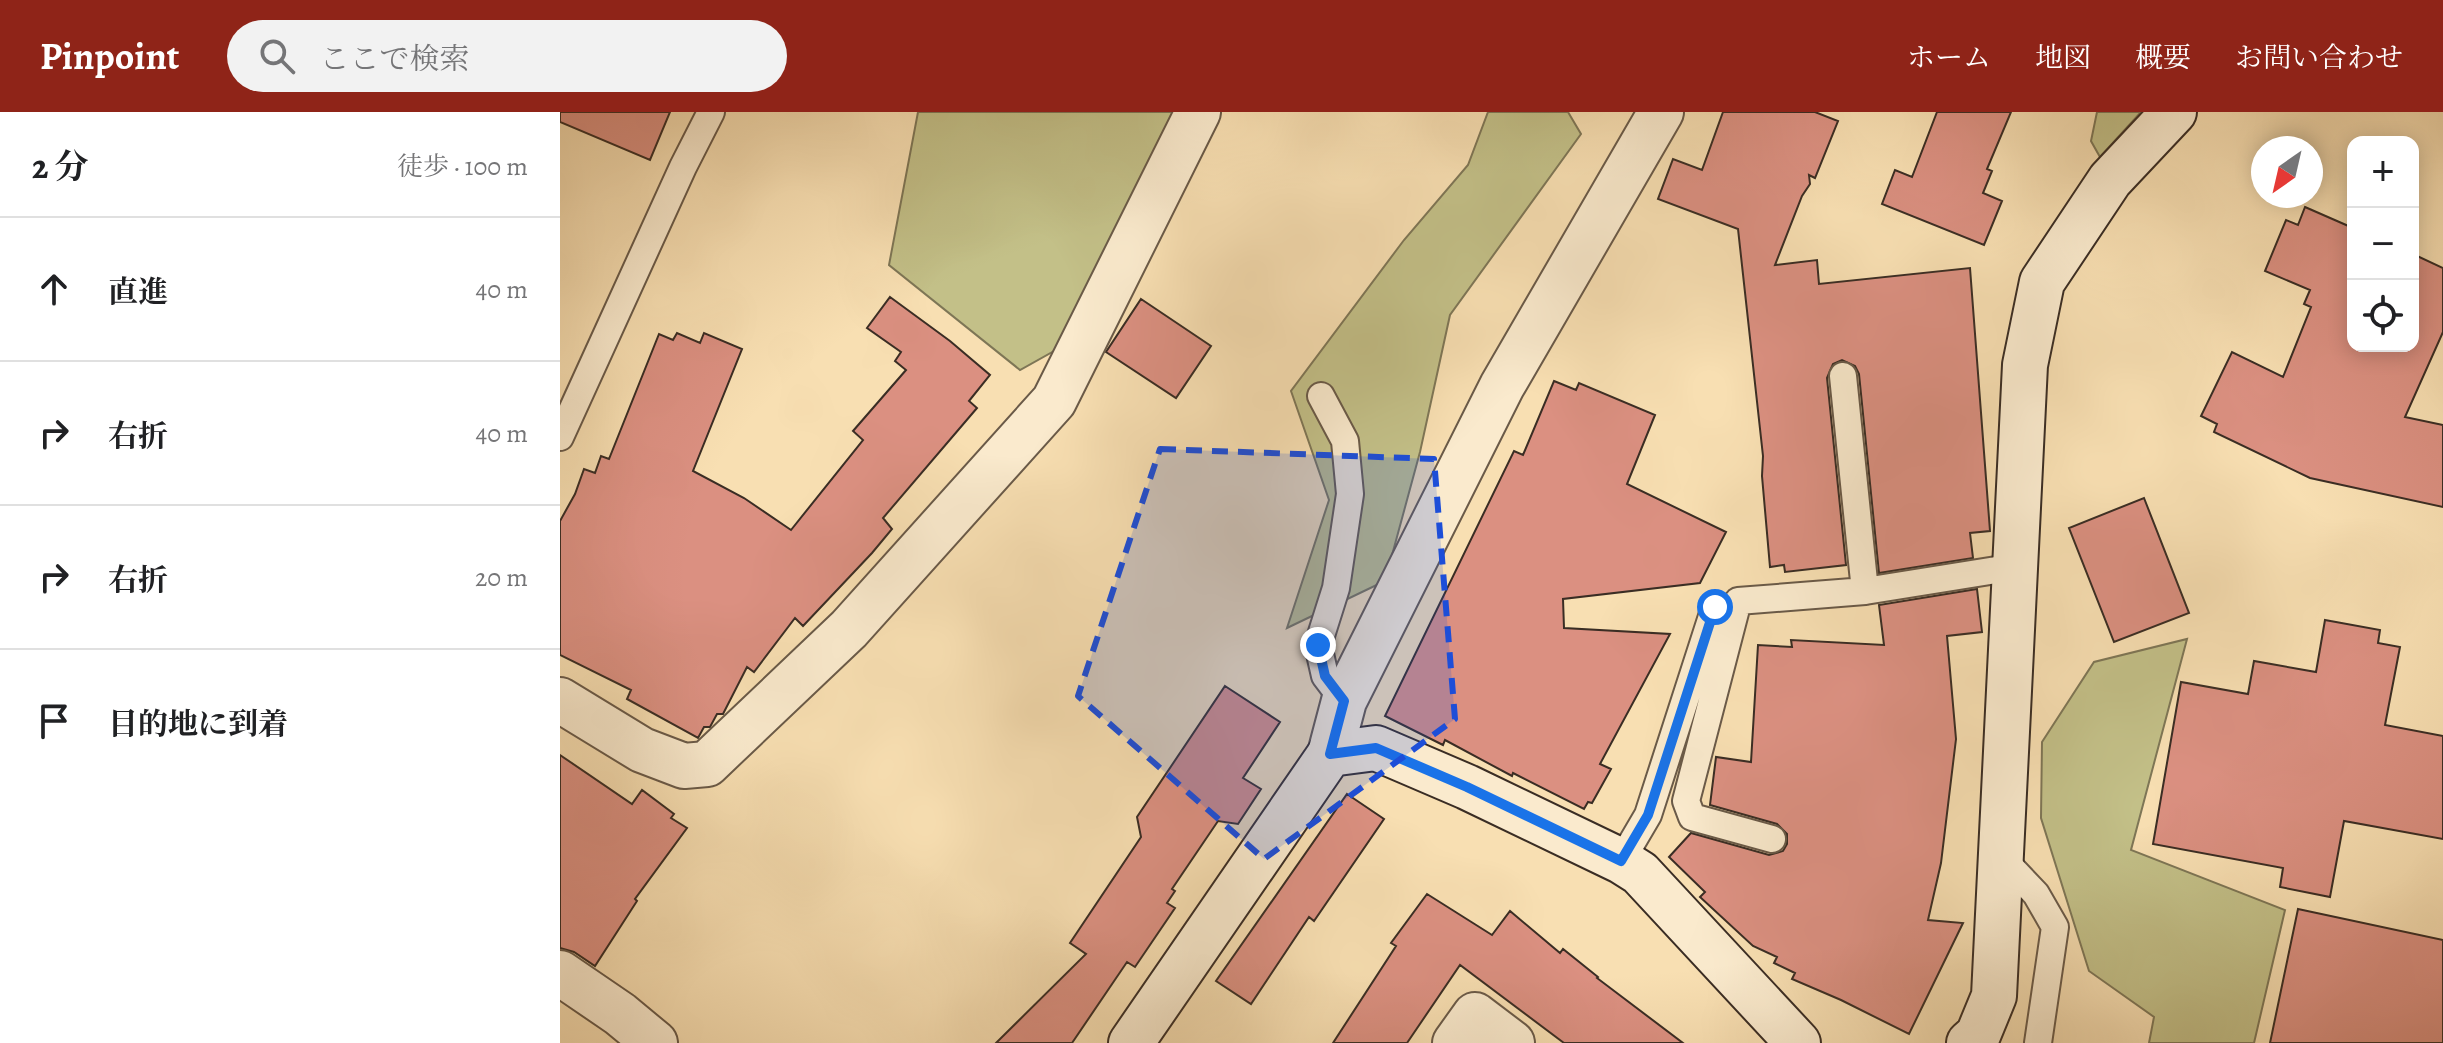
<!DOCTYPE html>
<html lang="ja">
<meta charset="utf-8">
<style>
:root{--surface:#fff;--page:#f2f2f2;--text:#202124;--muted:#757577;--line:#e0e0e0;--accent:#8f2418}
body{margin:0;font-family:Alegreya,"Noto Serif JP",serif;background:var(--page);color:var(--text)}
.controls{position:absolute;right:24px;top:24px;display:grid;overflow:hidden;border-radius:16px;box-shadow:0 4px 20px #0003}
.controls button{width:72px;height:72px;display:grid;place-items:center;padding:0;border:0;border-bottom:2px solid var(--line);background:var(--surface);color:var(--text);font:40px sans-serif}
.compass{position:absolute;left:1691px;top:24px;width:72px;height:72px;border-radius:50%;background:var(--surface);box-shadow:0 4px 20px #0003;rotate:214deg}
.stop{position:absolute;width:24px;height:24px;margin:-18px;border:6px solid #1a73e8;border-radius:50%;background:#fff}
.stop.end{background:#1a73e8;border-color:#fff;box-shadow:0 2px 8px #0008}
.list{margin:0;padding:0;list-style:none}
h2{display:flex;justify-content:space-between;align-items:center;height:104px;margin:0;padding:0 32px;font-size:34px}
h2 small{font-size:26px;font-weight:400;color:var(--muted)}
.list li{display:grid;grid-template-columns:52px 1fr auto;gap:24px;align-items:center;box-sizing:border-box;height:144px;padding:0 32px;border-top:2px solid var(--line)}
.list b{display:block;font-size:30px;white-space:nowrap}
.list em{font-size:26px;font-style:normal;color:var(--muted)}
.icon{flex:none;width:44px;height:44px;fill:none;stroke:currentColor;stroke-width:2;stroke-linecap:round;stroke-linejoin:round}
.map{position:relative;flex:none;width:1883px;height:931px;overflow:hidden}
header{display:flex;align-items:center;gap:48px;box-sizing:border-box;height:112px;padding:0 40px;background:var(--accent);color:#fff}
header strong{font-size:38px}
nav{display:flex;gap:44px;margin-inline-start:auto;font-size:28px}
.search{width:560px;height:72px;background:var(--page);display:flex;align-items:center;gap:20px;box-sizing:border-box;padding:0 28px;border-radius:44px;color:var(--muted);font-size:30px}
main{display:flex}
aside{flex:1;background:var(--surface)}
.map>svg:first-child{display:block}
</style>
<header>
<strong>Pinpoint</strong>
<div class="search"><svg class="icon" aria-label="search" viewBox="0 0 24 24"><circle cx="10" cy="10" r="6"/><path d="M15 15l6 6"/></svg>ここで検索</div>
<nav><a>ホーム</a><a>地図</a><a>概要</a><a>お問い合わせ</a></nav>
</header>
<main>
<aside>
<h2>2 分<small>徒歩 · 100 m</small></h2>
<ul class="list">
<li><svg class="icon" aria-label="ahead" viewBox="0 0 24 24"><path d="M12 20V5M6 11l6-6 6 6"/></svg><div><b>直進</b></div><em>40 m</em></li>
<li><svg class="icon" aria-label="right" viewBox="0 0 24 24"><path d="M7 20v-9h11M14 6l5 5-5 5"/></svg><div><b>右折</b></div><em>40 m</em></li>
<li><svg class="icon" aria-label="right" viewBox="0 0 24 24"><path d="M7 20v-9h11M14 6l5 5-5 5"/></svg><div><b>右折</b></div><em>20 m</em></li>
<li><svg class="icon" aria-label="arrive" viewBox="0 0 24 24"><path d="M6 21V4h12l-3 4 3 4H6"/></svg><div><b>目的地に到着</b></div></li>
</ul>
</aside>
<div class="map">
<svg width="1883" height="931" viewBox="0 0 1883 931">
<rect width="100%" height="100%" fill="#f8dfb2"/>
<filter id="stains"><feTurbulence type="fractalNoise" baseFrequency=".0025" numOctaves="4"/><feColorMatrix values="0 0 0 0 .2 0 0 0 0 .09 0 0 0 0 .02 0 0 0 .5 -.17"/></filter>
<radialGradient id="worn" r=".72"><stop offset=".6" stop-color="#630" stop-opacity="0"/><stop offset="1" stop-color="#630" stop-opacity=".3"/></radialGradient>
<!-- green -->
<path fill="#c3c088" stroke="#7e7656" stroke-width="2" d="M358 0H619L519 197 494 239 460 258 329 153Z
M928 0H1008L1021 22 890 203 860 340 825 469 727 516 769 388 731 279 844 128 908 53Z
M1537 0H1581L1540 45 1531 29Z
M1627 527 1571 738 1725 798 1694 931H1589L1594 905 1529 859 1481 706 1482 630 1534 550Z"/>
<!-- building -->
<path fill="#db9081" stroke="#3a2d24" stroke-width="2" d="M0 0H110L90 48 0 10Z
M1163 0H1255L1278 9 1255 66 1249 63 1250 72 1242 84 1215 153 1257 148 1259 172 1410 156 1430 419 1410 421 1413 446 1319 461 1299 262 1295 254 1282 248 1273 252 1267 266 1286 453 1225 460 1224 453 1210 455 1202 364 1203 344 1178 117 1098 87 1113 47 1142 58Z
M1377 0H1451L1427 57 1432 59 1423 81 1442 89 1424 133 1322 92 1335 58 1352 65Z
M1745 95 1793 116V234H1853V142L1883 156V220L1845 305 1883 313V395L1750 366 1654 320 1657 312 1641 304 1672 240 1723 265 1751 195 1744 192 1750 178 1705 159 1726 108 1738 113Z
M330 185 390 229 430 263 409 289 417 296 323 406 332 417 312 441 243 514 235 506 194 560 187 555 163 602H157L150 615H144L138 626 67 587 71 578 0 543V409L15 382 24 357 35 361 41 344 49 347 99 222 113 228 117 221 140 231 144 221 182 237 133 359 184 386 231 418 303 328 293 319 346 258 335 249 341 240 307 216Z
M581 187 651 234 616 286 546 240Z
M994 269 1016 278 1019 271 1095 303 1067 372 1166 420 1140 471 1003 487 1004 516 1110 522 1040 652 1051 657 1032 691 1028 690 1024 697 953 661 952 664 885 628 883 633 825 604 954 339 963 343Z
M1584 386 1629 501 1554 530 1509 416Z
M1417 477 1422 520 1387 524 1396 627 1381 751 1368 808 1403 811 1349 922 1281 888 1232 867 1235 861 1214 851 1217 845 1193 834 1140 785 1145 780 1109 745 1131 721 1209 743 1223 739 1227 732V722L1217 712 1150 693 1156 645 1191 650 1198 533 1232 535 1231 528 1324 533 1319 493Z
M1765 508 1820 518 1818 531 1840 535 1825 613 1883 624V727L1784 709 1770 785 1720 775 1723 756 1593 732 1621 570 1688 582 1694 549 1756 560Z
M665 574 720 610 683 666 701 677 678 712 658 709 612 777 615 779 607 791 615 796 575 855 567 850 512 931H436L526 842 510 831 581 725 577 705Z
M0 643 72 692 82 678 114 702 111 706 127 716 75 787 77 789 35 854 14 840 0 836Z
M787 682 824 707 754 809 749 805 691 892 656 869Z
M867 782 932 823 950 799 1000 841 1003 837 1038 865 1037 866 1123 931H1004L900 853 847 931H773L836 834 831 831Z
M1738 797 1883 828V931H1710Z"/>
<g fill="none" stroke-linecap="round" stroke-linejoin="round">
<defs>
<path id="lane" d="M1283 264 1305 479
M761 284 785 329 790 382 776 476 758 533 765 564 784 589
M0 325 123 55 151 0
M1212 727 1132 705 1126 689 1178 489 1305 479 1455 455
M1440 744 1476 782 1495 815 1478 931
M1061 749 1088 703 1155 495"/>
<path id="street" d="M0 588 82 638 124 654 147 652 289 517 494 289 638 0
M770 642 784 589 942 274 1101 0
M0 861 60 902 95 931
M895 931 915 903 952 931"/>
<path id="secondary" d="M571 931 770 642 816 636 907 675 1061 749 1080 761 1238 931
M1409 931 1418 923 1434 884 1465 253 1482 170 1550 68 1614 0"/>
</defs>
<!-- lane casing -->
<use href="#lane" stroke="#6a5a48" stroke-width="30"/>
<!-- street casing -->
<use href="#street" stroke="#6a5a48" stroke-width="48"/>
<!-- secondary casing -->
<use href="#secondary" stroke="#3a2d24" stroke-width="48"/>
<!-- lane -->
<use href="#lane" stroke="#faeacd" stroke-width="26"/>
<!-- street -->
<use href="#street" stroke="#faeacd" stroke-width="44"/>
<!-- secondary -->
<use href="#secondary" stroke="#faeacd" stroke-width="44"/>
</g>
<g fill="none" stroke-linecap="round" stroke-linejoin="round">
<!-- route -->
<path stroke="#1a73e8" stroke-width="10" d="M758 533 765 564 784 589 770 642 816 636 907 675 1061 749 1088 703 1155 495"/>
</g>
<!-- marked area -->
<path fill="#1d4ed8" fill-opacity="0.2" stroke="#1d4ed8" stroke-width="6" stroke-dasharray="16 10" stroke-linejoin="round" d="M600 337 874 347 895 607 704 747 518 584Z"/>
<rect width="100%" height="100%" filter="url(#stains)"/>
<rect width="100%" height="100%" fill="url(#worn)"/>
</svg>
<div class="controls">
<button>+</button>
<button>−</button>
<button><svg class="icon" aria-label="locate" viewBox="0 0 24 24"><circle cx="12" cy="12" r="6"/><path d="M12 2v4M12 18v4M2 12h4M18 12h4"/></svg></button>
</div>
<svg class="compass" viewBox="-18 -18 36 36"><path d="M0-13l5 13h-10z" fill="#e53935"/><path d="M0 13l5-13h-10z" fill="#757577"/></svg>
<div class="stop" style="left:1155px;top:495px"></div>
<div class="stop end" style="left:758px;top:533px"></div>
</div>
</main>
